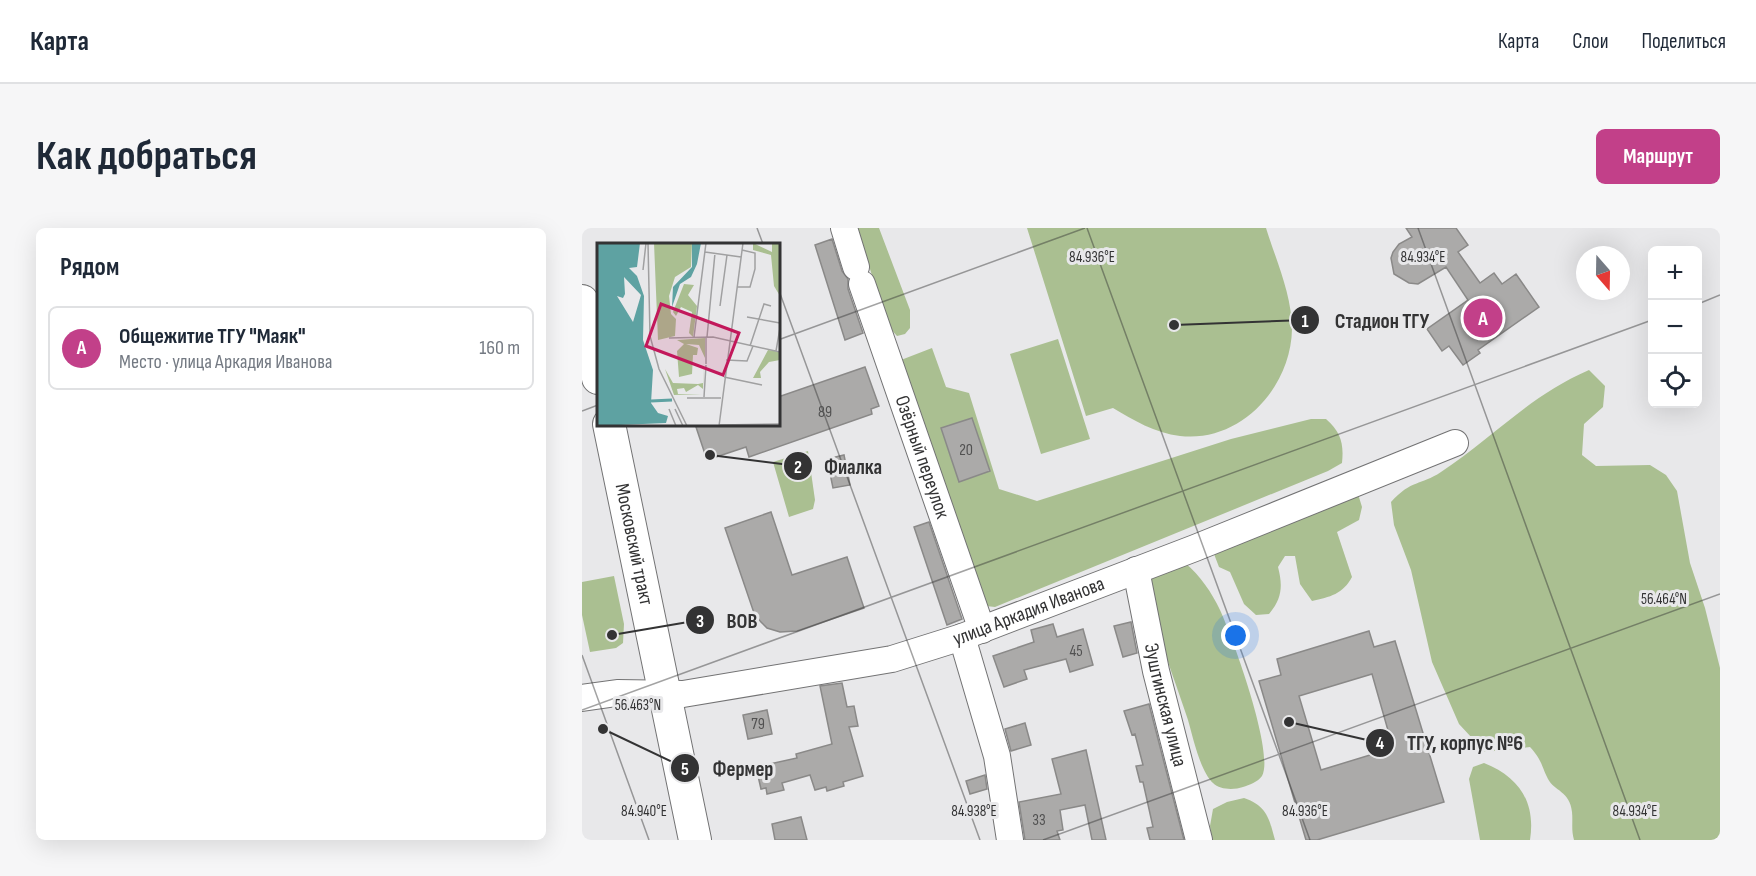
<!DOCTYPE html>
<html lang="ru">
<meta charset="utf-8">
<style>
:root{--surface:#fff;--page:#f6f6f7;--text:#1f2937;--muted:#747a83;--line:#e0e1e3;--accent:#c24089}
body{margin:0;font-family:"Sofia Sans Condensed",sans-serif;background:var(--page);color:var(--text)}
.controls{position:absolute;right:18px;top:18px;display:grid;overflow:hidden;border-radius:9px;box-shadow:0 6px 24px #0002}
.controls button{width:54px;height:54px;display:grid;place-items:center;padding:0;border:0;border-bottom:2px solid var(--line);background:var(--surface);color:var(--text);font:30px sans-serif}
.compass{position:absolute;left:994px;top:18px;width:54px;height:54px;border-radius:50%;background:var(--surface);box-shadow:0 6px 24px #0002;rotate:160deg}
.you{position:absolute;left:654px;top:408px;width:21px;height:21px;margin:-15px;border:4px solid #fff;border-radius:50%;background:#1a73e8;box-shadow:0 0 0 9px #1a73e833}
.badge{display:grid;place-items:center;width:39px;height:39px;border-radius:50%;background:var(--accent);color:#fff;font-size:20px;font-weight:700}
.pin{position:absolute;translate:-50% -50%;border:3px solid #fff;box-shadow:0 2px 6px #0006}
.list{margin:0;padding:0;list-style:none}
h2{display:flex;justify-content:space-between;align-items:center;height:78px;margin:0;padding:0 24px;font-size:26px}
h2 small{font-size:20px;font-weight:400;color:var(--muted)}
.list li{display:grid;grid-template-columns:39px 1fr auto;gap:18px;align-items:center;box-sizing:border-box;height:84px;margin:0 12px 12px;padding:0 12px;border:2px solid var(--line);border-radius:9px}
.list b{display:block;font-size:22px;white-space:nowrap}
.list p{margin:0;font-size:20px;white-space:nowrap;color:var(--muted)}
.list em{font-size:20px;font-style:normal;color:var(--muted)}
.icon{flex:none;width:33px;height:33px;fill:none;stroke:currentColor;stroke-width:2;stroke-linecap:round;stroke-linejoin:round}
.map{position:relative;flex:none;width:1138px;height:612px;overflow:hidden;border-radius:9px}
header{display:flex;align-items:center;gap:36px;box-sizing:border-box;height:84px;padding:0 30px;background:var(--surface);border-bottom:2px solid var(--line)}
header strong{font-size:28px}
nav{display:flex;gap:33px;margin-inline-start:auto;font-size:21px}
.intro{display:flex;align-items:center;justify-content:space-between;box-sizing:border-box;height:144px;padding:0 36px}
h1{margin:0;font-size:42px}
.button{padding:15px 27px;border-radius:9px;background:var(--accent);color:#fff;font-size:21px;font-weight:700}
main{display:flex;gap:36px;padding:0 36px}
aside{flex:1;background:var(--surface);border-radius:9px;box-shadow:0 6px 24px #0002}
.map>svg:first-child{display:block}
</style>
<header>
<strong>Карта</strong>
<nav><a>Карта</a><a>Слои</a><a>Поделиться</a></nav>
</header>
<div class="intro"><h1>Как добраться</h1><a class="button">Маршрут</a></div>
<main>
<aside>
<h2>Рядом<small></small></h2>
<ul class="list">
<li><span class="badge">A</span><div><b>Общежитие ТГУ &quot;Маяк&quot;</b><p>Место · улица Аркадия Иванова</p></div><em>160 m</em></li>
</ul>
</aside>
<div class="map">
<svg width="1138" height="612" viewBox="0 0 1138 612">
<rect width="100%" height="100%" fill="#e8e8ea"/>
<!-- green -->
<path fill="#aabf91" d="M275 0H297L328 82V100L323 106 315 108 306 98Z
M445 0H684C694 32 710 67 710 101 709 160 658 215 598 208 573 205 551 192 531 180L504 188Z
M476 111 508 211 459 226 428 126Z
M350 120 364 159 387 165 417 261 455 273 649 211 729 191H744C759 204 762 216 760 235L746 243 413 379 404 378 319 132Z
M1007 142 1023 158 1021 179 1002 196 1000 227 1014 238 1068 237 1084 247 1095 263 1108 335 1123 380 1138 440V612H992C989 602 991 594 990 584 988 563 972 563 966 551 959 537 960 532 948 519L903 524 877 496 850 434 829 342 812 297 809 274C830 251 838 258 859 244 912 209 947 168 1007 142Z
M226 223 233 272 231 281 207 289 191 234Z
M776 266 780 279 777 292 755 304 770 349C761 366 748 369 730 373L718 356 713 328H703L696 339C701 358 700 371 687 386L674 387 662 376 648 344 637 339 632 326Z
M603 335C618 347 630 365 638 382 650 408 693 525 680 548 676 554 667 557 661 559 652 562 638 562 631 555 618 543 611 509 606 492 591 445 569 398 570 347Z
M32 348 42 396 41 415 34 420 8 424 0 387V354Z
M902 535C937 549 954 574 948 612H898L887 551 891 539Z
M662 570C685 578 687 590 693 612H630L628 598 631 581 645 574Z"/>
<!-- building -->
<path fill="#abaaa9" stroke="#8a8988" stroke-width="1.5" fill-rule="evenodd" d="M824 0H874L886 17 876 24 898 55 912 45 920 56 934 46 957 79 896 122 898 125 881 137 867 118 860 123 845 101 886 72 864 39 836 56 827 55 812 46 809 30 811 24 817 16 830 9Z
M250 11 260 43 266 51V61L281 105 263 112 233 17Z
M283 139 297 178 289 181 290 186 167 229 164 219 125 232 113 196H196V169Z
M390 190 408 243 377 254 359 200Z
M262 227 268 257 251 260 245 231Z
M189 284 210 347 265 329 282 380 215 403 198 404 185 400 178 393 172 385 143 300Z
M347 294 380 391 365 397 332 299Z
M549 394 555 425 541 429 532 398Z
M471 396 475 409 501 401 511 437 488 444 484 431 442 442 445 451 422 459 411 428 452 414 449 402Z
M787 403 792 419 813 413 862 574 735 612H724L677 453 699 447 695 431ZM790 446 811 520 739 542 717 468Z
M260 455 265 479 272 478 276 498 267 499 281 548 261 554 262 558 245 563 244 559 233 562 228 547 200 555 202 562 185 566 184 560 179 561 174 539 215 530 214 526 250 516 238 458Z
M567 476 602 612H568L565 600 571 599 561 554H558L554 538 561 537 553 506 550 507 542 483Z
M185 482 190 506 166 511 161 487Z
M443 495 449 517 429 523 423 501Z
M504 522 524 612H510L503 577 478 582 481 602 475 603 478 612H443L437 574 479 566 470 531Z
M403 547 405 561 388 566 384 553Z
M219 589 225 612H193L190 596Z"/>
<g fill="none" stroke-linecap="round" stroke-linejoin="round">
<defs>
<g id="minor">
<path d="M262 0 274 39"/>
<path id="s1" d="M280 56 400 402"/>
<path id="s2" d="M554 342 574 443 617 612"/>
<path d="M380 409 415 528 428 612"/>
<path id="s3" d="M0 470 35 465 101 466 310 431 380 409 613 320 873 215"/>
</g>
<g id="major">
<path d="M0 73 16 150"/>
<path id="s4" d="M27 196 113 612"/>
</g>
</defs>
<!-- minor casing -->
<use href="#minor" stroke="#737374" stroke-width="28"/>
<!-- major casing -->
<use href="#major" stroke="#737374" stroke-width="34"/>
<!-- minor -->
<use href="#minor" stroke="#fff" stroke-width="26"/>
<!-- major -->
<use href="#major" stroke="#fff" stroke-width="32"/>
</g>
<!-- ticks -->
<path fill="none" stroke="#333334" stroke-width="1.5" stroke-opacity="0.45" d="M175 0 181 16M505 0 728 612M836 0 1058 612M196 60 398 612M1116 76 1138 67M196 112 503 0M0 183 16 177M0 427 67 612M0 482 1070 92M461 612 1138 366"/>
<g text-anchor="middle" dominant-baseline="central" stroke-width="6" stroke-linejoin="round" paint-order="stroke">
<!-- number labels -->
<g font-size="16" fill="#515151">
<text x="243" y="184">89</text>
<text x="384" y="222">20</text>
<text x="494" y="423">45</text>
<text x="176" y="496">79</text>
<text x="457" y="592">33</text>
</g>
<!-- street labels -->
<g font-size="20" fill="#333334" stroke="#e8e8ea">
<text stroke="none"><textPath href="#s1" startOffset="183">Озёрный переулок</textPath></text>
<text stroke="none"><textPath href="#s4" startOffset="123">Московский тракт</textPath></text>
<text stroke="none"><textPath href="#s3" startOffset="458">улица Аркадия Иванова</textPath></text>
<text stroke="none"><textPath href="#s2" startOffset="138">Эуштинская улица</textPath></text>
</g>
</g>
<!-- overview -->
<g transform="translate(15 15)">
<rect width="183" height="183" fill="#e8e8ea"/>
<path d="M95 0 94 24 78 34 72 53 74 71 79 76 78 93 61 97 57 0ZM156 0 175 9V0H183V53L177 43 174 12 156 7ZM87 41 97 42 91 52 100 63 96 94 92 90 95 69 84 64 79 73 76 69ZM108 95V115L102 102 89 101 101 105 100 112H96L95 131 82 134 80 108 87 101 80 97ZM171 107 183 109V117L172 119 163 129 164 135H156ZM107 116 106 146 101 142 89 149 87 145 80 146 81 151H105L77 152 68 126 76 140 101 141 106 140Z" fill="#aabf91"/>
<path d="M0 0H43L40 24 32 25 40 33 47 53 46 97 56 127 54 160 61 170 71 173 69 180 0 183ZM27 34 44 52 36 79 20 53 26 55 28 51ZM95 0H104L100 21 94 34 83 41 75 64 76 44 95 24Z" fill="#5ea2a2" fill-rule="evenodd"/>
<path fill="none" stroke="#5ea2a2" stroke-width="3" d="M54 158 75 157"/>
<path fill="none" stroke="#a0a0a1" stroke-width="1.5" d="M51 0 53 93 62 126 90 183M108 9 144 14M46 27 49 0M140 44H153L158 26V10L145 7M123 63 130 12M150 74 183 80M97 94 109 0M110 94 118 10M72 95 116 94 183 109M153 103 167 61 174 63M179 108 183 85M129 117 150 118 156 103M109 121V94M127 134 165 142M107 154 109 122M90 155H124M72 166 79 183M78 166 86 183M122 182 183 181M122 183 146 0"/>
<path fill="#c2185b" fill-opacity="0.15" stroke="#c2185b" stroke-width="3" d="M64 61 142 90 126 132 49 103Z"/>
<rect width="183" height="183" fill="none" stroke="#333334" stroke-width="3"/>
</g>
<g font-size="15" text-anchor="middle" fill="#333334" stroke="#e8e8ea" stroke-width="6" stroke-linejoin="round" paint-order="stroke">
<text x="841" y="34">84.934°E</text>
<text x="510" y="34">84.936°E</text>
<text x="1082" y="376">56.464°N</text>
<text x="56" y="482">56.463°N</text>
<text x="62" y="588">84.940°E</text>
<text x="392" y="588">84.938°E</text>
<text x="723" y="588">84.936°E</text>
<text x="1053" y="588">84.934°E</text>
</g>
<!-- callouts -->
<path fill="none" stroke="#333334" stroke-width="2" d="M592 97L723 92M128 227L216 238M30 407L118 392M707 494L798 515M21 501L103 540"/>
<g fill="#333334" stroke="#e8e8ea" stroke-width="2">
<circle cx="592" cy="97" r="6"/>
<circle cx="128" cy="227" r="6"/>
<circle cx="30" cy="407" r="6"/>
<circle cx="707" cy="494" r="6"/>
<circle cx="21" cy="501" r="6"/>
<circle cx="723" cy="92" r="15"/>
<circle cx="216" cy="238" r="15"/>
<circle cx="118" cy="392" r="15"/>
<circle cx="798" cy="515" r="15"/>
<circle cx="103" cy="540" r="15"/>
</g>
<g font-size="18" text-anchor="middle" font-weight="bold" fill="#fff">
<text x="723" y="99">1</text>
<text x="216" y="245">2</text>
<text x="118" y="399">3</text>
<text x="798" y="521">4</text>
<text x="103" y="547">5</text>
</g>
<g font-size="21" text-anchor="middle" font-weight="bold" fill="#333334" stroke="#e8e8ea" stroke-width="6" stroke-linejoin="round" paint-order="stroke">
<text x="800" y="100">Стадион ТГУ</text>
<text x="271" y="246">Фиалка</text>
<text x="160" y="400">ВОВ</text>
<text x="883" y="522">ТГУ, корпус №6</text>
<text x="161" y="548">Фермер</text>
</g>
</svg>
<div class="controls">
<button>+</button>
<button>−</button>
<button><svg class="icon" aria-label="locate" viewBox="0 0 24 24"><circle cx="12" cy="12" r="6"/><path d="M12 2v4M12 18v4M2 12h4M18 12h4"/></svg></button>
</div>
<svg class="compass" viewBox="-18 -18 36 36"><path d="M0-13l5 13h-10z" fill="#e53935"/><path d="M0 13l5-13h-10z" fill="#747a83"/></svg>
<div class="you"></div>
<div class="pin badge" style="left:901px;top:90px">A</div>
</div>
</main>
